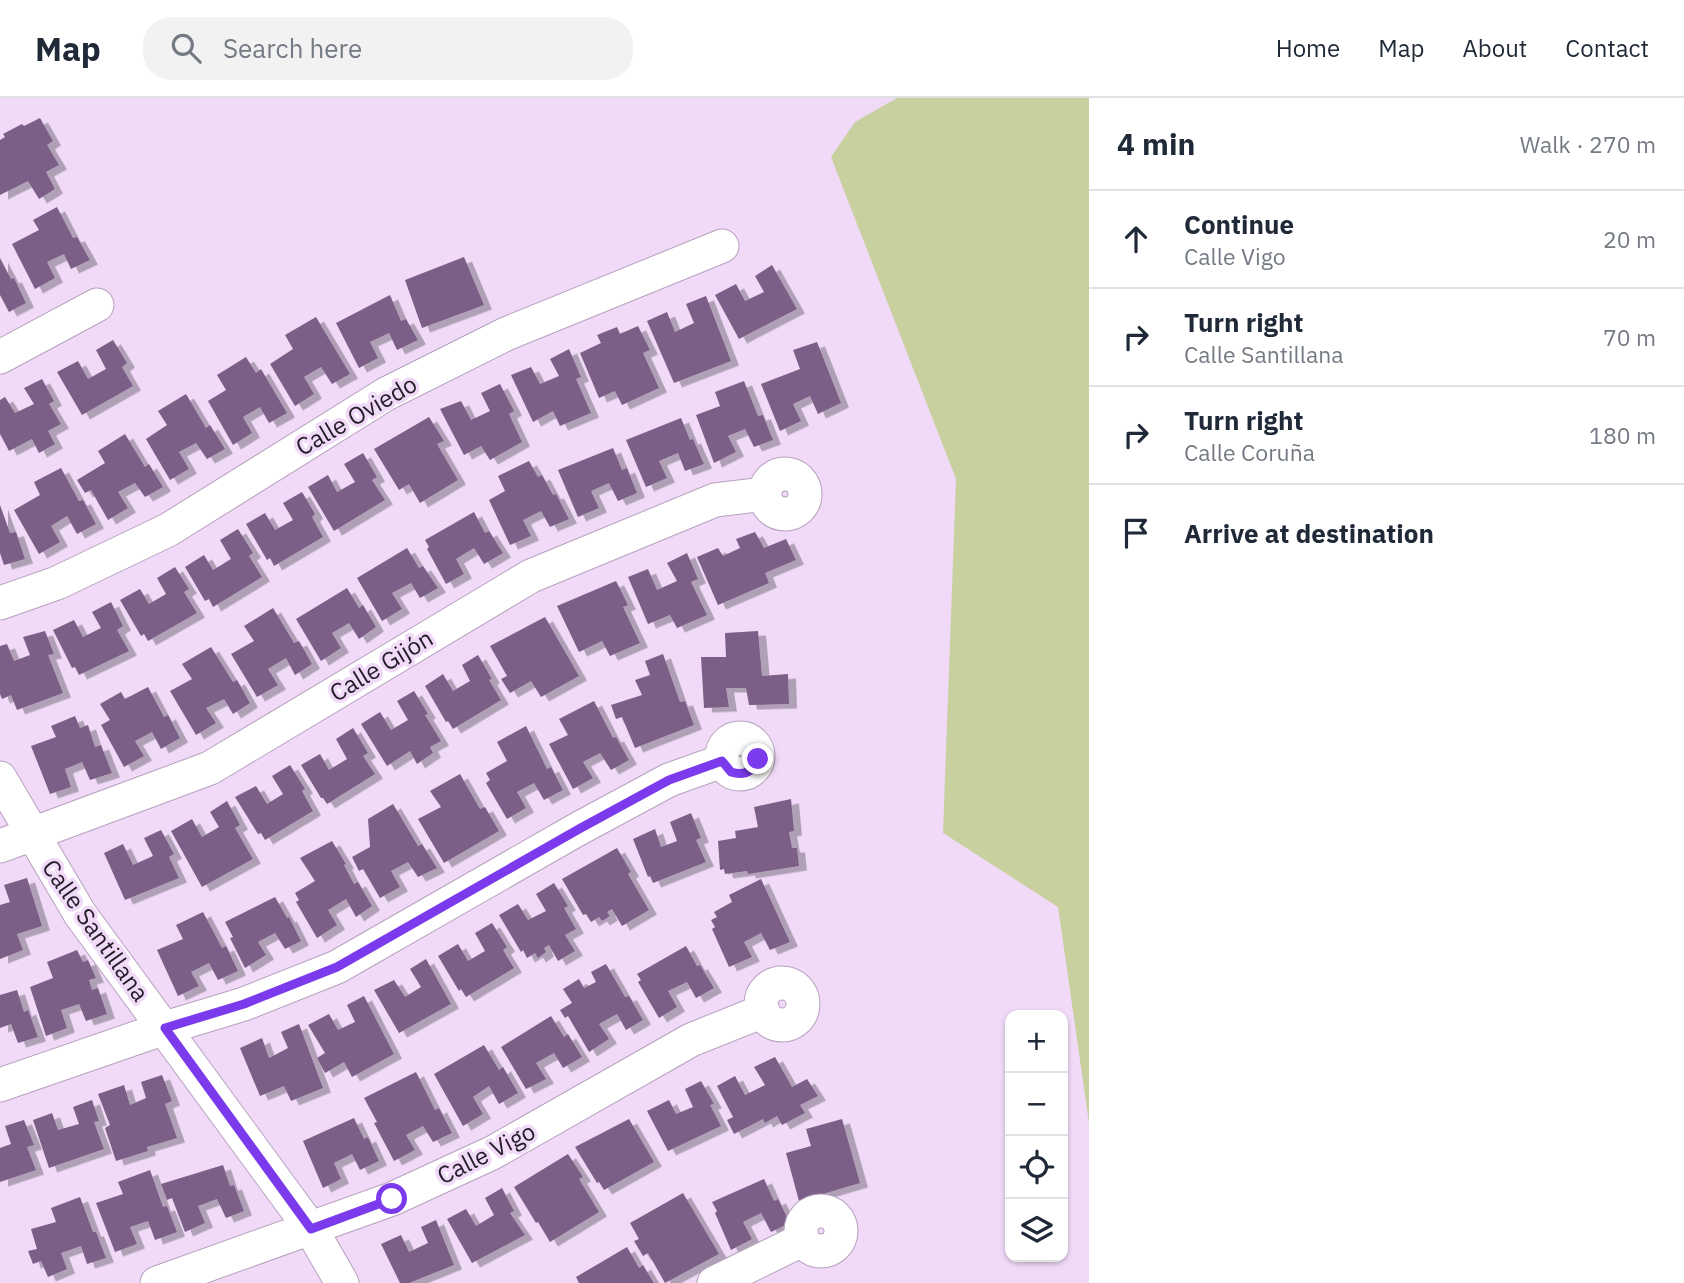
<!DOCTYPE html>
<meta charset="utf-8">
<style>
:root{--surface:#fff;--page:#f2f2f3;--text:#1f2937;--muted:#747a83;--line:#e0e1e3}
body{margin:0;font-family:"IBM Plex Sans",sans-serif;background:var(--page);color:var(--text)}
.controls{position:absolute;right:21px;bottom:21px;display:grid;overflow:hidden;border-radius:14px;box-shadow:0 2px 5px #0004}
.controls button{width:63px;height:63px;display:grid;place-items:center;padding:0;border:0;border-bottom:2px solid var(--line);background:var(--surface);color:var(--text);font:35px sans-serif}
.stop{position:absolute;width:21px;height:21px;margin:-16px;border:5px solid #7c3aed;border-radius:50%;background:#fff}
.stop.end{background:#7c3aed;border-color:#fff;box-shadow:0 2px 7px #0008}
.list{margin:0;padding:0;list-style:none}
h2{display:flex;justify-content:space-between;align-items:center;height:91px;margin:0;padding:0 28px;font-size:30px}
h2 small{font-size:23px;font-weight:400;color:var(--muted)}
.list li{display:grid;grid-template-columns:46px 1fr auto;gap:21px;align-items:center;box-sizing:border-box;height:98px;padding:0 28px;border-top:2px solid var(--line)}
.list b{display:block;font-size:26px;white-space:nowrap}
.list p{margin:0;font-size:23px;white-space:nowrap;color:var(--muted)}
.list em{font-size:23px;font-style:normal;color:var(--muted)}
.icon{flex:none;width:38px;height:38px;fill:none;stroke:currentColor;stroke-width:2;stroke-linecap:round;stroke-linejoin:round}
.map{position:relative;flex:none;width:1089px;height:1185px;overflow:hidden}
header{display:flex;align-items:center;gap:42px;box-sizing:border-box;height:98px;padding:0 35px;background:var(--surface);border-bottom:2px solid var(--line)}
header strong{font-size:33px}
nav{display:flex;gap:38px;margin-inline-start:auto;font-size:24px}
.search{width:490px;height:63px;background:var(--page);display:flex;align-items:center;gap:18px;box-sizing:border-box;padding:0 24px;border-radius:28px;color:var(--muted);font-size:26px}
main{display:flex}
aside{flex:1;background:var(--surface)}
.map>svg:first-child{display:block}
</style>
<header>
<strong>Map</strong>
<div class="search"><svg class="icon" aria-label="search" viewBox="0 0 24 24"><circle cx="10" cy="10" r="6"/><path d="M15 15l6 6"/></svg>Search here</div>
<nav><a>Home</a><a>Map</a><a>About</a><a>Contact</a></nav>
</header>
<main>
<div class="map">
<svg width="1089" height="1185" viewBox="0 0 1089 1185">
<defs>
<filter id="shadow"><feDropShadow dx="8" dy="4.5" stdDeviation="0" flood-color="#0004"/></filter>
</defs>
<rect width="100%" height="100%" fill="#f0daf8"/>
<!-- green -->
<path fill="#c9d09f" d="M897 0H1089V1025L1058 809 943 735 956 381 831 59 855 24Z"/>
<!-- building -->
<path fill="#7c5e86" filter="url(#shadow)" d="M40 20 53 43 47 47 59 67 46 74 55 91 39 101 28 83 0 97V42L5 39 3 36 22 26 24 28Z
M57 109 73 140 77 139 90 162 71 171 64 156 47 164 55 180 35 191 12 146 39 132 33 122Z
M464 159 484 207 422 230 405 182Z
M0 160 11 181 14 180 26 205 9 214 0 197Z
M772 167 797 211 739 241 715 197 736 186 745 203 764 194 755 178Z
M390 197 401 223 406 221 418 242 397 252 389 235 370 244 378 260 359 270 336 225Z
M706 198 731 263 674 285 647 223 667 214 675 234 694 225 686 206Z
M316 219 350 276 332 286 321 269 304 279 314 296 295 308 270 266 293 251 285 237Z
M638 228 650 252 643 255 659 290 622 307 615 293 599 300 580 255 601 245 597 237 617 229 620 236Z
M113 242 127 265 122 269 133 288 82 317 57 274 78 263 88 281 106 271 96 252Z
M817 244 841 305 818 316 810 298 793 306 801 323 780 333 761 286 800 271 793 252Z
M569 251 581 279 576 281 591 315 560 328 553 313 533 324 511 277 531 269 540 286 559 278 550 261Z
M246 259 256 275 261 271 287 315 269 325 260 309 243 319 252 335 233 347 208 303 226 292 217 277Z
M42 281 54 303 49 306 61 326 48 333 55 346 39 355 32 341 9 353 0 336V302L5 299 15 315 34 306 24 290Z
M744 283 758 318 763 317 773 342 754 349 745 331 728 338 736 354 714 365 696 317 720 308 715 294Z
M500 286 514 313 509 316 522 344 490 362 481 348 464 357 440 311 461 303 471 322 490 313 481 295Z
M186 296 206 330 210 327 225 351 207 361 196 345 179 354 189 371 170 382 146 341 167 327 158 313Z
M429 319 444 343 437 346 458 382 420 405 409 386 399 392 374 351Z
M681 320 690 342 693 341 704 366 685 373 678 355 659 363 667 380 646 389 626 342Z
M125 336 145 369 149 366 163 389 145 399 135 385 118 394 128 410 108 422 91 392 85 395 77 382 105 365 98 353Z
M613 350 622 372 627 370 637 395 618 403 609 385 591 393 599 410 578 419 558 372Z
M363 355 377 379 372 382 385 402 334 433 308 389 328 377 337 394 355 384 344 366Z
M529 363 538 379 542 377 553 397 556 396 569 421 550 429 541 413 523 422 531 438 510 447 489 402 505 393 498 378Z
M61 370 79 403 83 402 96 426 77 436 67 418 51 428 60 444 39 456 14 412 40 397 34 384Z
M302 394 315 416 312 419 323 439 274 468 270 460 267 462 246 426 265 415 275 432 293 422 283 405Z
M0 407 10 435 16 434 25 461 4 467 0 455Z
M474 414 485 435 489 433 503 455 484 466 474 450 456 461 464 476 446 486 427 451 429 449 425 442Z
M238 431 253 455 249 458 262 479 213 509 209 501 205 503 185 469 204 457 213 472 231 461 220 442Z
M755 434 764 450 786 441 796 462 765 475 769 485 718 507 697 459 718 450 723 458 740 450 736 441Z
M407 450 419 470 423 468 438 490 420 500 411 485 392 495 402 511 382 523 357 480Z
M687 455 698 481 691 484 707 517 677 530 670 517 648 526 628 479 648 471 657 492 677 483 667 465Z
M175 469 189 491 184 494 197 515 148 543 144 536 141 538 120 502 140 491 149 506 166 496 157 480Z
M616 483 628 507 623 509 640 545 610 558 602 543 579 554 557 508Z
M347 490 359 510 363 507 376 529 359 541 349 525 332 535 341 550 321 563 296 521Z
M111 504 123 528 117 532 129 553 79 577 75 569 72 570 53 532 74 522 83 539 101 530 92 514Z
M273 510 294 545 299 543 312 566 295 577 286 560 268 571 278 587 257 599 231 556 254 543 244 528Z
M545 519 579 578 541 599 531 583 510 595 501 581 507 578 490 548Z
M45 533 54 556 48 557 63 595 17 612 11 597 2 601 0 596V548L7 546 14 563 30 557 23 539Z
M758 533 762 578 788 576 789 606 749 607 746 590H726L729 609 704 610 701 559H726L725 535Z
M211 549 233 584 237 582 250 605 233 616 224 601 206 610 216 625 196 637 170 593 192 581 182 566Z
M663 556 680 604 685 603 694 627 635 650 622 619 616 621 611 607 642 597 635 582 650 577 645 563Z
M478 557 492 581 489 582 501 602 453 631 448 623 446 624 425 588 443 576 453 593 470 583 462 567Z
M148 589 164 619 168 617 180 640 161 651 152 634 135 643 144 658 124 669 101 627 110 622 100 606 121 594 125 601Z
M414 593 428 616 425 617 441 643 430 649 433 655 417 666 410 653 387 668 361 626 380 614 391 632 408 622 397 603Z
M594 603 613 640 616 639 629 662 611 672 600 655 583 664 593 680 573 691 549 646 568 637 559 621Z
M75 618 80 630 88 627 95 649 101 647 112 675 90 682 82 664 65 671 71 689 50 696 31 648 56 639 51 628Z
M526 628 547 671 551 669 563 692 544 702 534 685 517 694 526 710 507 721 486 685 490 682 486 675 507 663 497 644Z
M353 630 368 655 363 658 375 676 327 706 323 700H321L301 667 320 656 329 672 347 661 336 641Z
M290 667 305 691 302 693 313 713 265 742 261 735 258 736 235 699 256 688 267 706 283 696 272 678Z
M460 676 480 711 485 709 499 733 444 765 418 721 441 709 430 693Z
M791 701 794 733 789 734 792 750H797L799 768 748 776 747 773 725 776 724 771 720 772 718 743 736 740 735 733 758 729 754 709Z
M227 703 240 727 235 730 253 761 202 789 171 733 192 721 202 739 219 729 210 714Z
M393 706 418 748 422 746 437 770 418 779 408 764 391 773 400 789 380 800 363 771 359 773 352 759 370 749 368 721Z
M691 715 701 740 696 742 706 764 653 785 650 778 648 779 633 741 655 731 661 749 677 743 670 724Z
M161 732 174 756 169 759 179 780 125 802 104 755 123 746 133 767 153 758 144 740Z
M332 743 346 766 344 767 354 786 358 784 372 808 356 819 346 801 328 812 337 827 317 840 296 804 299 802 295 795 315 783 300 760Z
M617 750 631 774 628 776 649 812 622 828 612 811 607 814 610 818 602 823 599 819 591 824 586 816 583 817 562 781Z
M27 780 42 828 17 836 23 852 0 861V807L10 804 4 787Z
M761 781 790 844 770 852 761 835 744 844 752 859 729 869 712 831 715 829 711 822 717 819 714 814 732 804 729 797Z
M554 785 568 808 564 810 576 831 565 837 575 853 558 863 549 847 544 850 546 854 538 860 535 855 527 860 523 852 521 854 499 817 518 806 528 822 546 813 536 796Z
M275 799 287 820 289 819 301 843 285 851 275 835 258 844 266 857 245 870 230 840 233 839 225 824Z
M203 814 222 850 226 848 238 873 218 882 209 865 191 874 199 888 178 898 157 852 183 841 176 827Z
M492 825 507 849 503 852 514 870 466 899 461 891 459 893 438 858 458 846 468 863 485 853 475 835Z
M686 848 697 868 700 867 714 890 696 900 687 884 668 893 677 909 659 920 638 884 641 882 637 876Z
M77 852 83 864 88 862 96 880 89 882 92 892 98 890 107 916 86 923 79 906 61 912 67 930 46 938 30 889 53 880 47 864Z
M426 861 451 906 399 935 374 892 394 882 405 899 421 889 410 871Z
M606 866 625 899 629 898 643 922 626 932 617 916 599 926 609 941 589 954 568 918 565 920 560 912 572 905 563 891 579 881 584 890 596 884 591 874Z
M17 892 24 914 28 912 38 939 18 945 11 926 0 930V897Z
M364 898 394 956 352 979 344 964 325 975 317 960 325 955 308 927 329 916 338 932 355 924 347 907Z
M551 918 564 939 568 936 582 959 563 970 554 955 536 965 546 981 526 991 501 949Z
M299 926 323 990 291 1003 284 988 260 998 240 950 262 940 269 960 288 950 281 934Z
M484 947 499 972 503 969 518 995 499 1006 489 988 473 999 483 1016 463 1028 434 976Z
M775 959 792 989 807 981 818 998 800 1007 805 1015 782 1027 777 1018 765 1025 763 1021 734 1036 727 1022 733 1019 717 988 735 978 745 997 765 987 754 969Z
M416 974 435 1012 439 1010 452 1035 433 1044 423 1028 406 1037 415 1052 394 1063 374 1025 377 1024 364 1000Z
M162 977 172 1003 165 1006 177 1040 147 1049 148 1053 116 1063 105 1030 110 1027 98 996 124 987 130 1007 146 1000 141 984Z
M701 983 714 1006 710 1007 721 1028 668 1053 647 1013 669 1002 676 1016 693 1009 685 991Z
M92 1002 99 1023 94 1024 104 1051 49 1070 33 1022 52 1015 58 1032 79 1026 73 1009Z
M354 1020 364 1041 368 1039 379 1063 360 1072 352 1056 334 1065 341 1081 323 1090 303 1043Z
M629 1021 654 1064 604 1092 599 1084 597 1085 575 1049Z
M842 1021 860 1085 799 1103 786 1055 811 1048 806 1031Z
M24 1022 34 1047 27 1049 36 1072 0 1084V1050L11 1046 5 1028Z
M568 1056 583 1079 579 1081 599 1114 550 1144 538 1124 536 1125 514 1089Z
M223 1067 230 1088 234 1087 244 1113 226 1120 217 1101 198 1108 205 1125 185 1134 172 1100 167 1102 161 1086Z
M150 1072 163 1109 167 1108 177 1134 155 1142 148 1123 130 1129 137 1146 115 1154 96 1105 123 1096 118 1084Z
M764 1081 774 1103 778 1101 790 1125 771 1134 761 1115 743 1124 752 1141 731 1152 715 1115 717 1113 712 1104Z
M502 1090 514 1113 510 1115 525 1137 472 1165 447 1121 466 1111 476 1128 494 1117 485 1100Z
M683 1095 719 1156 665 1185 648 1155 643 1158 634 1143 639 1141 630 1125Z
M80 1099 93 1134H96L106 1160 87 1166 81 1148 61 1155 67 1171 48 1179 41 1163 33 1166 28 1153 37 1151 31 1131 56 1124 51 1110Z
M436 1122 454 1167 409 1185H400L381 1146 401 1137 409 1154 428 1145 421 1129Z
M627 1149 639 1170 643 1167 654 1185H579L576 1179Z"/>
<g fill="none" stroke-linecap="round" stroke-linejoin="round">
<defs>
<path id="minor" d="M0 259 97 207
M765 396a20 20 0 1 1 40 0a20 20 0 1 1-40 0Z
M0 505 57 485 168 432 386 296 506 236 722 148
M722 658a18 18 0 1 1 36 0a18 18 0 1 1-36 0Z
M0 680 80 816 311 1131 342 1185
M0 748 210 670 531 478 715 402 765 396
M761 906a21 21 0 1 1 42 0a21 21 0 1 1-42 0Z
M0 987 165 930 244 906 337 869 578 731 669 682 722 663
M801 1133a20 20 0 1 1 40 0a20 20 0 1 1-40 0Z
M157 1185 392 1101 492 1055 691 942 763 913
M714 1185 802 1142"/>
</defs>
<!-- minor casing -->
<use href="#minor" stroke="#b6a1bd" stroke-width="35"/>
<!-- minor -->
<use href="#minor" stroke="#fff" stroke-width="33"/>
</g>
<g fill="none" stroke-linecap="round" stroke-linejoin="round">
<!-- route -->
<path stroke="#7c3aed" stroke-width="9" d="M392 1101 311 1131 165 930 244 906 337 869 579 731 669 682 722 663 731 674C744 678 753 674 758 661"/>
</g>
<g text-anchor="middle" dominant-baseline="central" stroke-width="7" stroke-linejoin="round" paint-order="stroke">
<!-- street labels -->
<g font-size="24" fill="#231b26" stroke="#f0daf8">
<text transform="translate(356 317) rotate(-30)">Calle Oviedo</text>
<text transform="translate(381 567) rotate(-31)">Calle Gijón</text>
<text transform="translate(96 832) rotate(55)">Calle Santillana</text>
<text transform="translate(486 1055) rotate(-27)">Calle Vigo</text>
</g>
</g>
</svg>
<div class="controls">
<button>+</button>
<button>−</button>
<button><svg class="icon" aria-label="locate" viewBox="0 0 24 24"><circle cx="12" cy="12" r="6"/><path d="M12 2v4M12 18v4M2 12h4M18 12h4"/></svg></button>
<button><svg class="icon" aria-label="layers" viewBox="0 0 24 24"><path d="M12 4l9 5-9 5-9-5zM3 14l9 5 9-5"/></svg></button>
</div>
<div class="stop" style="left:392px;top:1101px"></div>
<div class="stop end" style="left:758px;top:661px"></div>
</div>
<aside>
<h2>4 min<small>Walk · 270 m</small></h2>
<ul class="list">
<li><svg class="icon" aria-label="ahead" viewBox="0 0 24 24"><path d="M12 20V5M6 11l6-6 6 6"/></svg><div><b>Continue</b><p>Calle Vigo</p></div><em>20 m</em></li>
<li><svg class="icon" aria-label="right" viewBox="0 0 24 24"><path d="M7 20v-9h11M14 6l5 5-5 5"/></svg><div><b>Turn right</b><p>Calle Santillana</p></div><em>70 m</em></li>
<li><svg class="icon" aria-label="right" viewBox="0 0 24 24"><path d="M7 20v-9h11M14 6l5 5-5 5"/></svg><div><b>Turn right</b><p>Calle Coruña</p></div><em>180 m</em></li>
<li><svg class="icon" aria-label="arrive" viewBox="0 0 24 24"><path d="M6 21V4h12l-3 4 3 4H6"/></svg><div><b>Arrive at destination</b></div></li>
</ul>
</aside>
</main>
